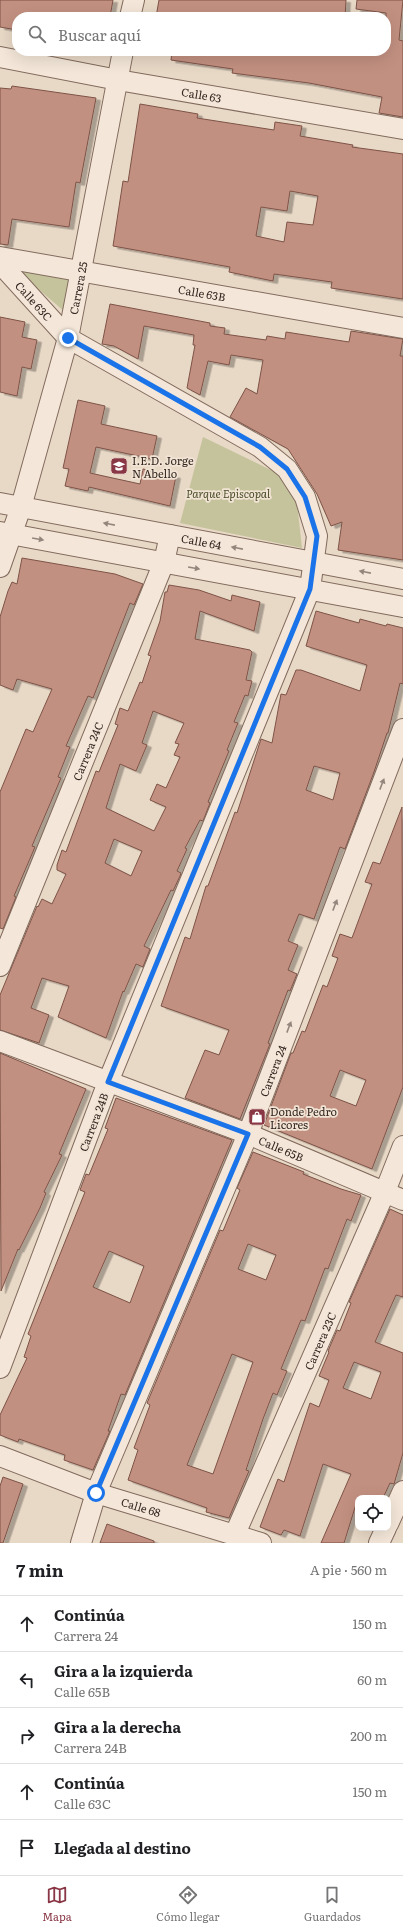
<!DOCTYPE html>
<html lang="es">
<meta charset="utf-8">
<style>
:root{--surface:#fff;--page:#f6f6f6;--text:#202124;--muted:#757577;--line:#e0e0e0;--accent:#893645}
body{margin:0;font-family:Literata,serif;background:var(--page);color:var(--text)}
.controls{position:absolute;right:12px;bottom:12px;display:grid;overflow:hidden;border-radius:8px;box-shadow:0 4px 16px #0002}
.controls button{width:36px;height:36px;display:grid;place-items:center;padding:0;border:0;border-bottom:1px solid var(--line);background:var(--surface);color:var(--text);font:20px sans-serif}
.stop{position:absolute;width:12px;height:12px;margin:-9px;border:3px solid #1a73e8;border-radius:50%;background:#fff}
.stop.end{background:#1a73e8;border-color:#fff;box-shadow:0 1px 4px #0008}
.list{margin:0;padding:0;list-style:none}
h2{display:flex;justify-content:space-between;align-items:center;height:52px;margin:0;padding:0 16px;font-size:17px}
h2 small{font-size:13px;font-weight:400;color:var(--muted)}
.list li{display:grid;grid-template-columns:26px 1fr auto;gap:12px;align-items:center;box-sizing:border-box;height:56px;padding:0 16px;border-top:1px solid var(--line)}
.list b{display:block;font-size:15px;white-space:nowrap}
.list p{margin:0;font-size:13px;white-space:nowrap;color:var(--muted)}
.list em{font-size:13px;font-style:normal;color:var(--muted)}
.icon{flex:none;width:22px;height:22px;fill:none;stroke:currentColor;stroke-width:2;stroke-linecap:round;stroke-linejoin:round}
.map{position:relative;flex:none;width:403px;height:1543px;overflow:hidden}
.search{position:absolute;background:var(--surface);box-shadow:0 4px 16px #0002;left:12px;right:12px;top:12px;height:44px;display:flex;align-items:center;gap:10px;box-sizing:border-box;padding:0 14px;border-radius:16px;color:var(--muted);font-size:15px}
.sheet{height:332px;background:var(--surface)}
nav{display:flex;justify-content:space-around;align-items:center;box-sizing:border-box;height:56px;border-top:1px solid var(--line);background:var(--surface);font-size:11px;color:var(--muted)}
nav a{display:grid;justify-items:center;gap:2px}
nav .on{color:var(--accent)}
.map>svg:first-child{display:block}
</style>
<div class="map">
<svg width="403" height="1543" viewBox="0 0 403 1543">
<defs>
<filter id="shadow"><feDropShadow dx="4.5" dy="2.5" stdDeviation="0" flood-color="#0004"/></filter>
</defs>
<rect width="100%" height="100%" fill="#e8d8c6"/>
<!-- green -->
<path fill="#c5c39c" d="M14 268 75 275 65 312Z
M203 437 279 474 297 503 302 548 180 523Z"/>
<!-- building -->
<path fill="#c29081" stroke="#7e5347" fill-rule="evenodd" filter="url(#shadow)" d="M0 0H113L110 17H17V30L0 27Z
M159 0H346L345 17H156Z
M357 0H403L399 40 403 41V117L379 113 382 97 309 83 232 73 233 69 171 60 172 51H386V13L356 9Z
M12 86 96 98 80 183 76 182 69 227 12 219 8 245 0 244V88L11 89Z
M140 104 198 114 197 118 274 130 275 122 302 126 300 136 353 145 352 147 403 154V299L331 288 332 282 274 274 273 281 229 272 230 267 113 246 123 181 128 182ZM290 191 318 196 313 225 287 222 284 242 256 236 261 207 287 211Z
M110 304 210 323V326L225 328 224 334 266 340 267 336 285 339 286 332 349 342 351 331 403 339 400 356H403V560L338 550 342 522 331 526 317 494 288 449 230 417 246 388 257 394 263 360 231 355 229 365 208 361 200 395 187 388 195 345H193L194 335 144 326 138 359 114 346 102 344Z
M0 317 25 322 22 337 37 340 31 369 22 367 17 396 0 392Z
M78 400 105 406 101 424 157 436 152 459 96 447 90 473 140 484 143 469 176 476 170 506 89 487 88 491 65 486 69 469 63 468Z
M22 558 115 574 143 584 134 605 130 603 93 698 88 696 66 746 70 747 58 777 61 778 32 846 35 847 14 896 16 897 3 929 0 928V792L26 729 33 732 52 689 17 679 13 690 0 685V617L8 591 12 582 17 584Z
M169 585 199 590 231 601 232 595 260 602 254 631 200 611 195 639 250 650 252 652 246 680 252 681 248 696 245 695 234 722 238 723 227 750 229 751 208 802 210 803 203 821 200 820 185 848 187 849 177 871 181 873 180 876 173 891 171 890 144 946 150 949 143 967 136 964 124 992 123 991 106 1038 58 1017 69 986 42 978 31 1008 49 1015 39 1043 0 1030V995L37 906 38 907 42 899 52 904 66 874 57 870V865L62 850 66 852 96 771 99 772 118 725 115 724 120 708 128 711 140 682 142 683 151 656 148 655 160 621 165 592H167ZM153 711 184 723 175 743 179 744 174 755 180 757 166 788 157 784 150 800 166 807 154 831 106 808 120 764 136 771 147 745 142 743ZM114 839 142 851 131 876 105 863Z
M316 611 359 623 360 619 386 626 387 624 403 628V684L400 683 388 733H387L374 772 345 849 340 847 314 919 299 914 288 941 298 945 288 970 297 974 290 991 288 990 268 1043 270 1044 240 1119 185 1098 205 1050 219 1055 229 1030 161 1006 185 937 190 939 206 886H208L235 812 237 813 261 739 272 743 281 694 286 695 296 670H301L360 691 367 665 306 646ZM314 766 340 773 333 800 306 790Z
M402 807 403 1087 372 1169 264 1125 291 1053H293L302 1031 305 1032 323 985 327 987 338 958 332 956 340 934 352 938 372 884 365 882 373 862 380 864ZM340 1070 366 1080 356 1106 330 1096Z
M0 1053 86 1089 59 1154 62 1155 44 1192 46 1193 40 1208 19 1250 18 1249 1 1291Z
M116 1098 232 1140 125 1395 121 1394 108 1431H110L93 1470 64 1460 65 1455 19 1439 18 1442 0 1435V1415L27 1358 24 1357 31 1336 28 1334 85 1192 80 1190 86 1174 89 1175 108 1129 105 1128ZM109 1251 144 1266 130 1303 93 1287Z
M253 1152 304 1172 303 1174 341 1189 361 1195 351 1221 347 1219 328 1269 325 1268 305 1321 301 1320 281 1369 287 1371 277 1395 273 1393 263 1419 246 1470 249 1471 229 1518 206 1512 207 1508 128 1480 138 1450 134 1448 150 1405 147 1403 220 1230 223 1231 240 1190 237 1188ZM248 1244 276 1255 266 1280 238 1269ZM232 1354 253 1362 213 1474 187 1465Z
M390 1209 403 1215V1297L396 1295 375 1342 403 1353V1453L394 1484 390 1483 383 1498H358L344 1543H321L351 1474 323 1464 300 1536 284 1530 281 1535 260 1527 278 1479 284 1482 310 1403 319 1407 329 1380 319 1376 329 1352 328 1351 337 1330 340 1331 351 1303 349 1302ZM354 1362 381 1372 371 1399 343 1388Z
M3 1477 23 1484 3 1543H0V1486Z
M107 1524 154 1541V1543H100Z"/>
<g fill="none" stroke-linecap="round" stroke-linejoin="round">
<defs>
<g id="minor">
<path d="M130 17 134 0"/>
<path id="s1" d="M0 57 118 80 403 129"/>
<path id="s2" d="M0 257 403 328"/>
<path id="s3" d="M0 263 68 338 260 447 287 469 305 497 317 536 310 589 108 1082 0 1368"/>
<path id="s4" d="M0 503 403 579"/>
<path d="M0 532 403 607"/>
<path id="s5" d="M0 567 21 507 68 338 123 51"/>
<path id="s6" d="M0 966 164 562 170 535"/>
<path id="s7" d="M0 1041 248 1134 403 1200"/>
<path id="s8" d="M0 1456 96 1493 261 1543"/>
<path d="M388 1524 403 1491"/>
<path id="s9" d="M235 1534 384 1194 403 1146"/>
<path id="s10" d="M81 1543 96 1493 248 1134 403 729"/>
<path d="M379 1543 386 1528"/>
</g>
</defs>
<!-- minor casing -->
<use href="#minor" stroke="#826b5e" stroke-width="22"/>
<!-- minor -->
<use href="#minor" stroke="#f4e7d9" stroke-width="20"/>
</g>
<!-- one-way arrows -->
<defs><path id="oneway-solid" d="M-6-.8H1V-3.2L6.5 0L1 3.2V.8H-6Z"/></defs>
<g fill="#94867c">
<use href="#oneway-solid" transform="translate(109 524) rotate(-169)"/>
<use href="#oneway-solid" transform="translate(38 539) rotate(10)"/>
<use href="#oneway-solid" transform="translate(237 548) rotate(-169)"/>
<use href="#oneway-solid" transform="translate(194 568) rotate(10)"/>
<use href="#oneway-solid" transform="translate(365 572) rotate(-169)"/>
<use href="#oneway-solid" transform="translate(382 784) rotate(-69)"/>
<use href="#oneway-solid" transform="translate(335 905) rotate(-69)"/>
<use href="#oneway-solid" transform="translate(289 1027) rotate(-69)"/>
</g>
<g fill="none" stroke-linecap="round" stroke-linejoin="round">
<!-- route -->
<path stroke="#1a73e8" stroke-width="5" d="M68 338 260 447 287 469 305 497 317 536 310 589 108 1082 248 1134 96 1493"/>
</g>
<!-- icons -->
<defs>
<symbol id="school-square" viewBox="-11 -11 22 22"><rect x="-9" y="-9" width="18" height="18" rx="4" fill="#893645" stroke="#f1e4d5"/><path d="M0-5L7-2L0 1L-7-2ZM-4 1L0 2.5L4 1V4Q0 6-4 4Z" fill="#fff"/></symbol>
<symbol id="shop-square" viewBox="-11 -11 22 22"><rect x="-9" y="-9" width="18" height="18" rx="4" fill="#893645" stroke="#f1e4d5"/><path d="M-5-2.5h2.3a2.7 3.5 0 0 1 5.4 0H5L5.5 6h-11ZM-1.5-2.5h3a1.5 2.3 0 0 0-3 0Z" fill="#fff"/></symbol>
</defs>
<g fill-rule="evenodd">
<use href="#school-square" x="109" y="456" width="20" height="20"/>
<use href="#shop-square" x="247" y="1107" width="20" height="20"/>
</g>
<g text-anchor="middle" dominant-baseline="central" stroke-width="3.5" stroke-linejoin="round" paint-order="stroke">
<!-- street labels -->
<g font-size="11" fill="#342620" stroke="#f1e4d5">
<text stroke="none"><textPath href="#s1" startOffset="205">Calle 63</textPath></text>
<text stroke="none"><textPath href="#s5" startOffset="290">Carrera 25</textPath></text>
<text stroke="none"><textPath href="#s2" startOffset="205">Calle 63B</textPath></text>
<text stroke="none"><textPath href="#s3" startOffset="51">Calle 63C</textPath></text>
<text stroke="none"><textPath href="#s4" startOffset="205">Calle 64</textPath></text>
<text stroke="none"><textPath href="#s6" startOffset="232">Carrera 24C</textPath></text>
<text stroke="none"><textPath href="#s10" startOffset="510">Carrera 24</textPath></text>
<text transform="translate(93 1122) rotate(-69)">Carrera 24B</text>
<text stroke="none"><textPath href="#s7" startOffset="301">Calle 65B</textPath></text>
<text stroke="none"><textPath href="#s9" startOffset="211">Carrera 23C</textPath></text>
<text stroke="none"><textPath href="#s8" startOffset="150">Calle 68</textPath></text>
</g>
<!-- poi labels -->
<g font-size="11" fill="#342620" stroke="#f1e4d5" text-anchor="start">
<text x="132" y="460">I.E.D. Jorge<tspan x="132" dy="13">N Abello</tspan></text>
<text x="270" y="1111">Donde Pedro<tspan x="270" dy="13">Licores</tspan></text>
</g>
<!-- park labels -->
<g font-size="11" font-style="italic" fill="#4b4e29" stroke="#f1e4d5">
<text x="228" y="493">Parque Episcopal</text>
</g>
</g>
</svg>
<div class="controls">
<button><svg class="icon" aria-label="locate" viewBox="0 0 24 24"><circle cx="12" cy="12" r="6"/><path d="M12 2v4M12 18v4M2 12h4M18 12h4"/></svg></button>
</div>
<div class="stop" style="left:96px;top:1493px"></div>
<div class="stop end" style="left:68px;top:338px"></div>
<div class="search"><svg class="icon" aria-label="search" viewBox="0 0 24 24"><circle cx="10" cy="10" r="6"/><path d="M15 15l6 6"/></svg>Buscar aquí</div>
</div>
<section class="sheet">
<h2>7 min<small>A pie · 560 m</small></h2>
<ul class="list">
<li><svg class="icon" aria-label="ahead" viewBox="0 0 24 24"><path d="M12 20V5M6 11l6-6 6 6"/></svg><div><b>Continúa</b><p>Carrera 24</p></div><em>150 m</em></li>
<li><svg class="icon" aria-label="left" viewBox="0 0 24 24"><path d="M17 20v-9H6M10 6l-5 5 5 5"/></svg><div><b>Gira a la izquierda</b><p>Calle 65B</p></div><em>60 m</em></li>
<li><svg class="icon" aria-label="right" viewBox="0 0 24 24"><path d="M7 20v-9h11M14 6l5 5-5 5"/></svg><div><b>Gira a la derecha</b><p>Carrera 24B</p></div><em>200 m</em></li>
<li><svg class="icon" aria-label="ahead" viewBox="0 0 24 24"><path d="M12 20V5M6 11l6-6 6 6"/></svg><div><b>Continúa</b><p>Calle 63C</p></div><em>150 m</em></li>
<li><svg class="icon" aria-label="arrive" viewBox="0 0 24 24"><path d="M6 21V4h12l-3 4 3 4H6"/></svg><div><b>Llegada al destino</b></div></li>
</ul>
</section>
<nav>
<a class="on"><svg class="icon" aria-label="map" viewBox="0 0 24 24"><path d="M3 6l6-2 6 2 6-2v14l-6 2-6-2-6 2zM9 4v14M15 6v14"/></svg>Mapa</a>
<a><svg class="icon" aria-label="directions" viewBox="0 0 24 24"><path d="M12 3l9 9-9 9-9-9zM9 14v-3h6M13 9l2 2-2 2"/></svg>Cómo llegar</a>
<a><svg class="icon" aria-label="saved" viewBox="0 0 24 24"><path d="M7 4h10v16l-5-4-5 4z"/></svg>Guardados</a>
</nav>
